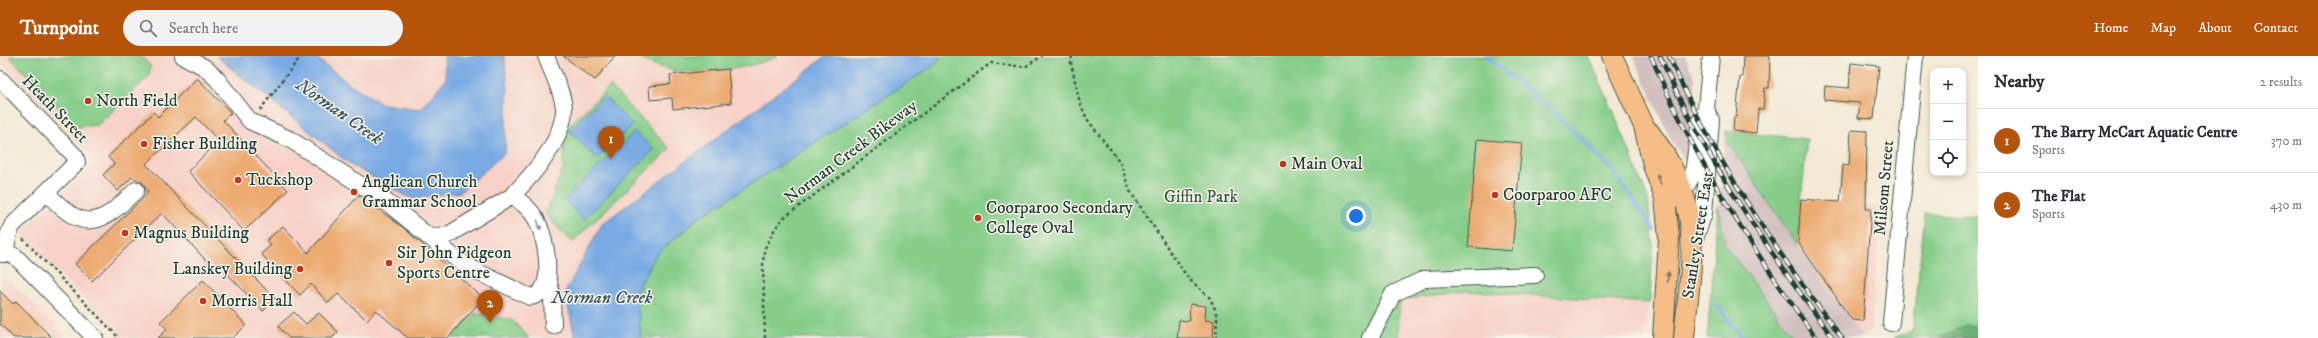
<!DOCTYPE html>
<meta charset="utf-8">
<style>
:root{--surface:#fff;--page:#f2f2f3;--text:#2b2b33;--muted:#7c7c81;--line:#e1e1e2;--accent:#b45309}
body{margin:0;font-family:"IM FELL DW Pica",serif;background:var(--page);color:var(--text)}
.controls{position:absolute;right:12px;top:12px;display:grid;overflow:hidden;border-radius:8px;box-shadow:0 2px 6px #0003}
.controls button{width:36px;height:36px;display:grid;place-items:center;padding:0;border:0;border-bottom:1px solid var(--line);background:var(--surface);color:var(--text);font:20px sans-serif}
.you{position:absolute;left:1356px;top:160px;width:14px;height:14px;margin:-10px;border:3px solid #fff;border-radius:50%;background:#1a73e8;box-shadow:0 0 0 6px #1a73e833}
.badge{display:grid;place-items:center;width:26px;height:26px;border-radius:50%;background:var(--accent);color:#fff;font-size:13px;font-weight:700}
.pin{position:absolute;translate:-50% -33px;filter:drop-shadow(0 1px 2px #0008)}
.pin::after{content:'';position:absolute;top:21px;width:14px;height:12px;background:inherit;clip-path:polygon(0 0,100% 0,50% 100%)}
.list{margin:0;padding:0;list-style:none}
h2{display:flex;justify-content:space-between;align-items:center;height:52px;margin:0;padding:0 16px;font-size:17px}
h2 small{font-size:13px;font-weight:400;color:var(--muted)}
.list li{display:grid;grid-template-columns:26px 1fr auto;gap:12px;align-items:center;box-sizing:border-box;height:64px;padding:0 16px;border-top:1px solid var(--line)}
.list b{display:block;font-size:15px;white-space:nowrap}
.list p{margin:0;font-size:13px;white-space:nowrap;color:var(--muted)}
.list em{font-size:13px;font-style:normal;color:var(--muted)}
.icon{flex:none;width:22px;height:22px;fill:none;stroke:currentColor;stroke-width:2;stroke-linecap:round;stroke-linejoin:round}
.map{position:relative;flex:none;width:1978px;height:282px;overflow:hidden}
header{display:flex;align-items:center;gap:24px;box-sizing:border-box;height:56px;padding:0 20px;background:var(--accent);color:#fff}
header strong{font-size:19px}
nav{display:flex;gap:22px;margin-inline-start:auto;font-size:14px}
.search{width:280px;height:36px;background:var(--page);display:flex;align-items:center;gap:10px;box-sizing:border-box;padding:0 14px;border-radius:22px;color:var(--muted);font-size:15px}
main{display:flex}
aside{flex:1;background:var(--surface)}
.map>svg:first-child{display:block}
</style>
<header>
<strong>Turnpoint</strong>
<div class="search"><svg class="icon" aria-label="search" viewBox="0 0 24 24"><circle cx="10" cy="10" r="6"/><path d="M15 15l6 6"/></svg>Search here</div>
<nav><a>Home</a><a>Map</a><a>About</a><a>Contact</a></nav>
</header>
<main>
<div class="map">
<svg width="1978" height="282" viewBox="0 0 1978 282">
<rect width="100%" height="100%" fill="#f7f3e8"/>
<filter id="ink" filterUnits="userSpaceOnUse"><feTurbulence type="fractalNoise" baseFrequency=".025" numOctaves="2"/><feDisplacementMap in="SourceGraphic" scale="8" xChannelSelector="R" yChannelSelector="G"/><feConvolveMatrix kernelMatrix="1 2 1 2 8 2 1 2 1" color-interpolation-filters="sRGB"/></filter>
<filter id="wash" filterUnits="userSpaceOnUse"><feTurbulence type="fractalNoise" baseFrequency=".012" numOctaves="4" result="noise"/><feDisplacementMap in="SourceGraphic" scale="16" xChannelSelector="R" yChannelSelector="G"/><feGaussianBlur stdDeviation="0.9" result="paint"/><feColorMatrix in="noise" values="0 0 0 0 0 0 0 0 0 0 0 0 0 0 0 0 0 1.4 0 .05"/><feComposite in="paint" operator="in"/></filter>
<g filter="url(#wash)">
<rect width="100%" height="100%" fill="#f3e9d4"/>
<!-- built -->
<path fill="#f7d1c7" d="M0 0H826L602 168 565 236 575 282H122L20 177 96 105 0 5Z
M1801 142 1881 151 1871 275 1863 282 1797 188Z
M1 223 10 224 67 282H0Z
M1467 235 1650 247 1644 282H1398L1400 244Z"/>
<!-- industrial -->
<path fill="#d2bfc0" d="M1633 0H1685L1695 23 1688 108 1672 86Z
M1725 82 1797 188 1863 282H1794L1725 189 1718 150Z"/>
<!-- green -->
<path fill="#85cd89" stroke="#52855e" d="M9 0H141L151 10 149 20 98 69 77 71Z
M634 0H778C751 13 710 17 681 15 665 14 648 7 634 0Z
M941 0H1588L1613 54 1648 143 1653 188 1650 247 1467 235 1400 244 1398 282H641L636 236 656 199 697 163 936 8Z
M610 30 670 93 572 186 545 158 563 113 565 73Z
M1726 75 1807 83 1797 188 1725 82Z
M1718 150 1725 189 1794 282H1707Z
M1925 157 1978 161V282H1893L1913 274Z
M474 257 512 264 529 282H452Z"/>
<!-- forest -->
<path fill="#6cb075" stroke="#467654" d="M1968 268 1978 272V282H1938Z"/>
<!-- water -->
<path fill="#79aae4" stroke="#4c748c" d="M216 0H314L350 28 382 48 420 53 446 23 444 0H504L508 32 505 97 460 136 412 143 351 109Z
M826 0H941L936 8 697 163 656 199 636 236 641 282H575L565 236 602 168Z
M604 40 633 69 597 103 569 74Z
M635 75 654 94 583 164 564 144Z"/>
<g fill="none" stroke-linecap="round" stroke-linejoin="round">
<!-- stream -->
<path stroke="#79aae4" stroke-width="4" d="M1487 0 1571 73 1612 114 1654 174
M1716 249 1743 282"/>
</g>
<g id="blocks">
<!-- building -->
<path fill="#edab72" d="M563 0H615L595 24Z
M1743 0H1770L1769 32H1765L1763 53H1758L1756 77 1733 75 1734 61H1736L1740 21H1742Z
M1851 7 1879 10 1874 63 1858 62 1860 47 1824 44 1825 30 1849 32Z
M728 13 731 47 673 53 672 42 650 44 649 30 671 28 670 19Z
M197 22 231 57 223 64 288 134 244 175 188 115 219 85 196 61 146 108 275 243 263 255 219 209 215 214 162 157 92 225 75 208 148 137 143 127 132 121 118 135 103 119 114 108 108 101 154 56 158 61Z
M1851 74 1867 75 1866 153H1871L1863 265 1852 264 1798 186 1801 143 1840 146 1843 109 1849 110Z
M1477 83 1522 87 1512 195 1468 191Z
M359 139 405 173 483 242 448 282H408L376 254 367 264 338 238 328 247 311 228 300 239 261 198 271 189 267 184 283 170 308 197Z
M203 224 246 269 233 282H158L167 273 160 266Z
M0 235 13 248 16 245 52 282H14L0 268Z
M1190 248 1206 250 1205 264 1214 265 1213 282H1177L1179 264 1189 265Z
M294 256 306 268 319 257 338 276 332 282H289L278 270Z"/>
</g>
</g>
<g filter="url(#ink)">
<use href="#blocks" fill-opacity="0" stroke="#3f574c" stroke-width="1"/>
<g fill="none" stroke-linecap="round" stroke-linejoin="round">
<defs>
<path id="minor" d="M183 0 204 11 216 22 250 65 291 84 384 144 455 202 480 217 530 241C558 238 546 180 536 163 530 152 522 147 512 140L448 179 439 181 427 180
M0 23 75 100 77 106 12 170 9 177 5 197
M47 137C84 177 99 171 136 134
M512 140C533 118 561 88 564 55 565 41 551 14 546 0
M1679 143 1693 118 1700 65 1706 53 1711 0
M1693 188 1704 157 1711 64 1706 53
M0 198H10L16 201 95 282
M548 221 552 240 553 270
M1891 267 1915 0
M1370 282 1393 238 1424 223 1535 219"/>
<path id="major" d="M1612 0 1644 70 1653 109 1665 142 1669 182 1663 282
M1649 76C1706 151 1692 195 1684 282"/>
</defs>
<!-- minor casing -->
<use href="#minor" stroke="#3f574c" stroke-width="18"/>
<!-- major casing -->
<use href="#major" stroke="#3f574c" stroke-width="22"/>
<!-- path -->
<path stroke="#3f574c" stroke-width="2.5" stroke-dasharray="3 3" stroke-linecap="butt" d="M1072 0 1071 7 1080 47 1087 63 1120 106 1130 135 1173 200 1188 222 1210 242 1215 253 1217 262 1216 282
M260 54 301 0
M23 183 119 282
M765 282 763 207 765 192 773 176 782 163 991 7 1025 11 1042 0"/>
<!-- minor -->
<use href="#minor" stroke="#fff" stroke-width="16"/>
<!-- major -->
<use href="#major" stroke="#f6be87" stroke-width="20"/>
<defs>
<path id="rail" d="M1651 0C1693 101 1752 193 1816 282
M1660 0C1704 103 1767 192 1833 282
M1669 0C1713 102 1775 194 1842 282"/>
</defs>
<!-- rail casing -->
<use href="#rail" stroke="#1f3d34" stroke-width="4.5"/>
<!-- rail -->
<use href="#rail" stroke="#f7f3e8" stroke-width="3" stroke-dasharray="9" stroke-linecap="butt"/>
</g>
<!-- one-way arrows -->
<defs><path id="oneway-solid" d="M-6-.8H1V-3.2L6.5 0L1 3.2V.8H-6Z"/></defs>
<g fill="#8f9e9a">
<use href="#oneway-solid" transform="translate(1710 90) rotate(95)"/>
<use href="#oneway-solid" transform="translate(539 169) rotate(72)"/>
</g>
<g fill="#807759">
<use href="#oneway-solid" transform="translate(1659 123) rotate(-110)"/>
<use href="#oneway-solid" transform="translate(1668 221) rotate(-86)"/>
</g>
</g>
<!-- markers -->
<g fill="#c8321e" stroke="#f7f3e8" stroke-width="1.5">
<circle cx="88" cy="45" r="4"/>
<circle cx="144" cy="88" r="4"/>
<circle cx="1283" cy="108" r="4"/>
<circle cx="238" cy="124" r="4"/>
<circle cx="354" cy="136" r="4"/>
<circle cx="1495" cy="139" r="4"/>
<circle cx="978" cy="162" r="4"/>
<circle cx="125" cy="177" r="4"/>
<circle cx="389" cy="207" r="4"/>
<circle cx="300" cy="213" r="4"/>
<circle cx="203" cy="245" r="4"/>
</g>
<g text-anchor="middle" dominant-baseline="central" stroke-width="3" stroke-linejoin="round" paint-order="stroke">
<!-- poi labels -->
<g font-size="17" fill="#1f3d34" stroke="#f7f3e8" text-anchor="start">
<text x="96" y="45">North Field</text>
<text x="152" y="88">Fisher Building</text>
<text x="1291" y="108">Main Oval</text>
<text x="246" y="124">Tuckshop</text>
<text x="362" y="126">Anglican Church<tspan x="362" dy="20">Grammar School</tspan></text>
<text x="1503" y="139">Coorparoo AFC</text>
<text x="986" y="152">Coorparoo Secondary<tspan x="986" dy="20">College Oval</tspan></text>
<text x="133" y="177">Magnus Building</text>
<text x="397" y="197">Sir John Pidgeon<tspan x="397" dy="20">Sports Centre</tspan></text>
<text x="292" y="213" text-anchor="end">Lanskey Building</text>
<text x="211" y="245">Morris Hall</text>
</g>
<!-- street labels -->
<g font-size="17" fill="#1f3d34" stroke="#f7f3e8">
<text transform="translate(55 53) rotate(46)">Heath Street</text>
<text transform="translate(851 96) rotate(-37)">Norman Creek Bikeway</text>
<text transform="translate(1884 132) rotate(-85)">Milsom Street</text>
<text transform="translate(1698 179) rotate(-81)">Stanley Street East</text>
</g>
<!-- park labels -->
<g font-size="17" fill="#335a45" stroke="#f7f3e8">
<text x="1201" y="141">Giffin Park</text>
</g>
<!-- water labels -->
<g font-size="18" font-style="italic" fill="#365860" stroke="#f7f3e8">
<text transform="translate(339 56) rotate(35)">Norman Creek</text>
<text x="602" y="242">Norman Creek</text>
</g>
</g>
</svg>
<div class="controls">
<button>+</button>
<button>−</button>
<button><svg class="icon" aria-label="locate" viewBox="0 0 24 24"><circle cx="12" cy="12" r="6"/><path d="M12 2v4M12 18v4M2 12h4M18 12h4"/></svg></button>
</div>
<div class="you"></div>
<div class="pin badge" style="left:611px;top:103px">1</div>
<div class="pin badge" style="left:490px;top:267px">2</div>
</div>
<aside>
<h2>Nearby<small>2 results</small></h2>
<ul class="list">
<li><span class="badge">1</span><div><b>The Barry McCart Aquatic Centre</b><p>Sports</p></div><em>370 m</em></li>
<li><span class="badge">2</span><div><b>The Flat</b><p>Sports</p></div><em>430 m</em></li>
</ul>
</aside>
</main>
